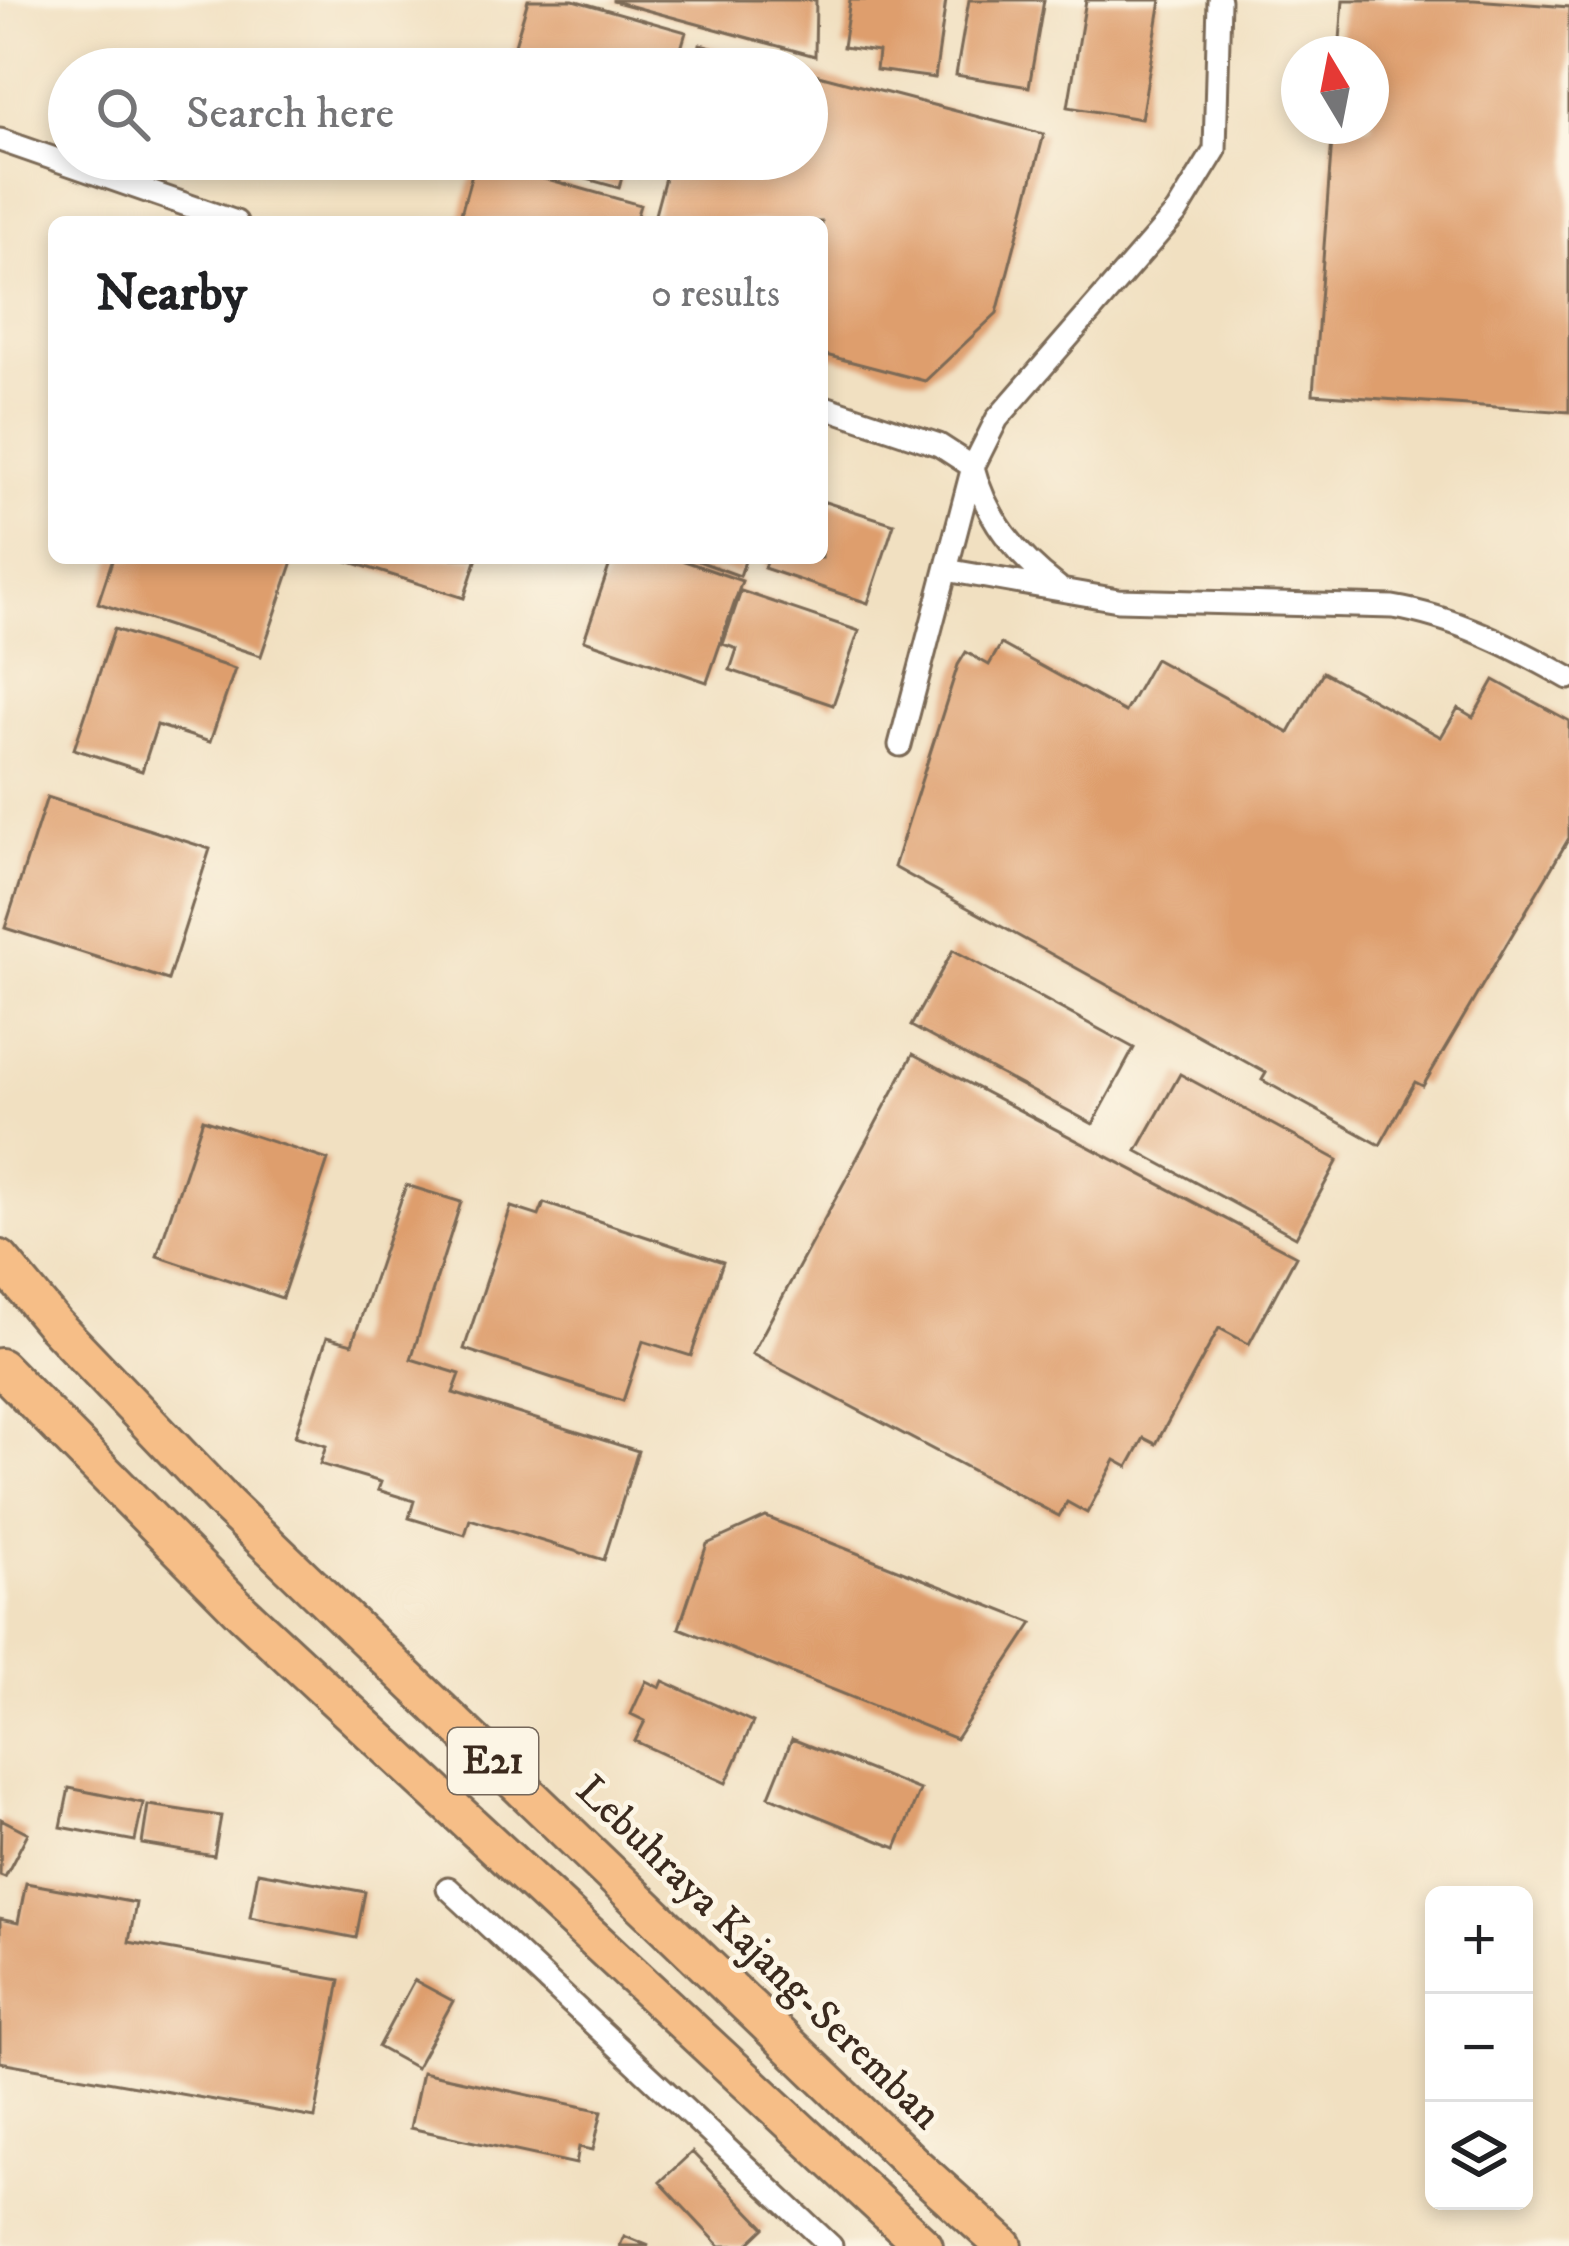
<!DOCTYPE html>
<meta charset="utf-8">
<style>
:root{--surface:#fff;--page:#f2f2f2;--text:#202124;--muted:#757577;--line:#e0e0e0}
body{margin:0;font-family:"IM FELL DW Pica",serif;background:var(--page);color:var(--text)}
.controls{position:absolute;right:36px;bottom:36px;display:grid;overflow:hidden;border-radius:18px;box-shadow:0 6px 18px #0003}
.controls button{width:108px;height:108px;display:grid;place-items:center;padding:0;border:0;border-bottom:3px solid var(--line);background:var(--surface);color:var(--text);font:60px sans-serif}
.compass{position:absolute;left:1281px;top:36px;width:108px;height:108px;border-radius:50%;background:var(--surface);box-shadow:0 6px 18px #0003;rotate:350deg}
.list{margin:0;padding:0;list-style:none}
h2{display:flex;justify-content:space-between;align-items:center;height:156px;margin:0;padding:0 48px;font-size:51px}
h2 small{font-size:39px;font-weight:400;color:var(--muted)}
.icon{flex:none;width:66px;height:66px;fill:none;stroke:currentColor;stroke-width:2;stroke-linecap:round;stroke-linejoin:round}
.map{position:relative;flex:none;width:1569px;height:2246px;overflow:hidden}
.search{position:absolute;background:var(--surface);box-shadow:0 6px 18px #0003;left:48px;top:48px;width:780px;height:132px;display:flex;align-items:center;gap:30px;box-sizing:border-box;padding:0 42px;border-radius:66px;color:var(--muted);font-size:45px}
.panel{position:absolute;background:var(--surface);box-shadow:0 6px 18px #0003;left:48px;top:216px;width:780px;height:348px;border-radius:18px}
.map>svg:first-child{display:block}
</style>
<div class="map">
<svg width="1569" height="2246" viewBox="0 0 1569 2246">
<rect width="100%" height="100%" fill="#fcf5e5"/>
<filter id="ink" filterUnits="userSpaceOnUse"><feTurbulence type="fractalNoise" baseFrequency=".00833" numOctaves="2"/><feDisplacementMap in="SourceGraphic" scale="24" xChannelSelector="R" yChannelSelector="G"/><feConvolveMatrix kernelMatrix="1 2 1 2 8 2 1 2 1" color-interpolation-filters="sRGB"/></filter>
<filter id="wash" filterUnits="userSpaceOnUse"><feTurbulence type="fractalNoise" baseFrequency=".004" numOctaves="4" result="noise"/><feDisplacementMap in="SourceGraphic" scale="48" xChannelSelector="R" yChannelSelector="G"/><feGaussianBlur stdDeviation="2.7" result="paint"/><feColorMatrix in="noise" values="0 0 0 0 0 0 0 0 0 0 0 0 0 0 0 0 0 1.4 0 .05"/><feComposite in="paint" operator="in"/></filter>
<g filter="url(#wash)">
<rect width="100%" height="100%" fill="#f1e0c1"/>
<g id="blocks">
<!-- building -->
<path fill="#de9e6d" d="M528 0H573L686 32 675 69H559L512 55Z
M613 0H816L815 56 613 1Z
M850 0H946L935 78 876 70 878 52 843 47Z
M969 0H1044L1029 87 956 75Z
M1086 0H1161L1141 119 1068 107Z
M1343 0H1474L1569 7V412L1313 394 1333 126H1371V54H1339Z
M700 44 790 67V69H694Z
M807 72 1044 134 997 313 925 381 822 354V222H653L670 159H807Z
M476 159 640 205 635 222 459 221Z
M515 159H626L619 188Z
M822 501 894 524 868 603 764 568 766 562 756 559 822 558Z
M113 558H294L261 656 98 603Z
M338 558H477L464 598Z
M612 558H676L742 581 707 682 584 640Z
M690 558H746L740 576Z
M741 591 859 631 833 705 730 670 737 649 723 644Z
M114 629 235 669 210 742 157 725 142 771 74 749Z
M1001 644 1125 712 1155 659 1289 733 1323 672 1441 737 1458 708 1473 717 1494 680 1569 721V838L1423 1086 1415 1082 1380 1145 1262 1080 1266 1073 894 867 958 665 966 652 989 665Z
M47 797 210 849 168 980 5 928Z
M953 950 1134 1048 1093 1124 911 1026Z
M913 1054 1296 1256 1249 1344 1219 1328 1156 1444 1144 1438 1128 1467 1115 1460 1087 1513 1067 1502 1059 1516 752 1354Z
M1180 1074 1338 1160 1296 1237 1137 1151Z
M203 1119 328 1160 282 1298 157 1256Z
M406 1185 461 1202 411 1359 460 1374 453 1393 638 1451 604 1560 470 1519 465 1535 409 1518 414 1501 378 1490 381 1482 320 1464 326 1446 295 1436 327 1337 352 1344Z
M544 1203 723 1262 691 1356 643 1341 623 1401 464 1349 511 1207 539 1216Z
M766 1517 1033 1623 956 1739 679 1628 707 1544Z
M646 1681 660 1688 663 1681 753 1722 726 1783 635 1741 645 1721 631 1714Z
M792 1739 920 1790 896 1848 769 1796Z
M69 1788 143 1803 135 1841 61 1827Z
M148 1805 221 1816 214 1856 142 1844Z
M1 1819 28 1833 5 1877 0 1875Z
M258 1872 365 1892 356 1938 250 1917Z
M26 1883 136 1903 129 1942 340 1980 315 2118 0 2062V1919L18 1923Z
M414 1980 453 2001 416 2068 378 2047Z
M422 2072 602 2111 593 2150 579 2147 576 2164 410 2128Z
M692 2152 765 2228 746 2246H720L660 2182Z
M624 2236 649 2246H620Z"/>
</g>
</g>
<g filter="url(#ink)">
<use href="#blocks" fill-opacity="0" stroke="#7b6a57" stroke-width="3"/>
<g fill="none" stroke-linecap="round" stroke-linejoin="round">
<defs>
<path id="street" d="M0 140 236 222
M822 406 939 445 973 467C986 518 1016 555 1058 587
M946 570 1118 600 1393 607C1455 617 1514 647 1569 678
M900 745 973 467 997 419 1177 212 1215 150 1219 0
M448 1888 831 2246"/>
<path id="highway" d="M0 1259 55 1325 227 1505 913 2164 1004 2246
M0 1367 243 1613 924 2246"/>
</defs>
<!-- street casing -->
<use href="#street" stroke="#7b6a57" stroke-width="27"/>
<!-- highway casing -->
<use href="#highway" stroke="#7b6a57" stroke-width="42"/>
<!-- street -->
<use href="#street" stroke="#fff" stroke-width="21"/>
<!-- highway -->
<use href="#highway" stroke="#f6be87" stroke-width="36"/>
</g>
</g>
<g text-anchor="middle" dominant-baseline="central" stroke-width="10" stroke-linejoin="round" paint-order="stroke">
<!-- shield labels -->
<rect fill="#fcf5e5" stroke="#75675a" stroke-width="3" x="448" y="1728" width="90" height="66" rx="9"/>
<g font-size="39" font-weight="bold" fill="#3b2a1e">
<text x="493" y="1761">E21</text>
</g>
<!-- street labels -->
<g font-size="42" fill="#3b2a1e" stroke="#fcf5e5">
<text transform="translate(758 1953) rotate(44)">Lebuhraya Kajang-Seremban</text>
</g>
</g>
</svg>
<div class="controls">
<button>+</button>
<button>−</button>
<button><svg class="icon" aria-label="layers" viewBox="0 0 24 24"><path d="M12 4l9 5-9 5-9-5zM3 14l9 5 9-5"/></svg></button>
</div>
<svg class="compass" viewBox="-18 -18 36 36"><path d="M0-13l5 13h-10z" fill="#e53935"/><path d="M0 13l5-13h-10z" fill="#757577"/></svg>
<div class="search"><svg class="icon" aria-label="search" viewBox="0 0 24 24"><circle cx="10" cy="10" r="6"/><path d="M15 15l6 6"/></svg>Search here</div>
<section class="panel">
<h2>Nearby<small>0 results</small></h2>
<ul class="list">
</ul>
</section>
</div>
